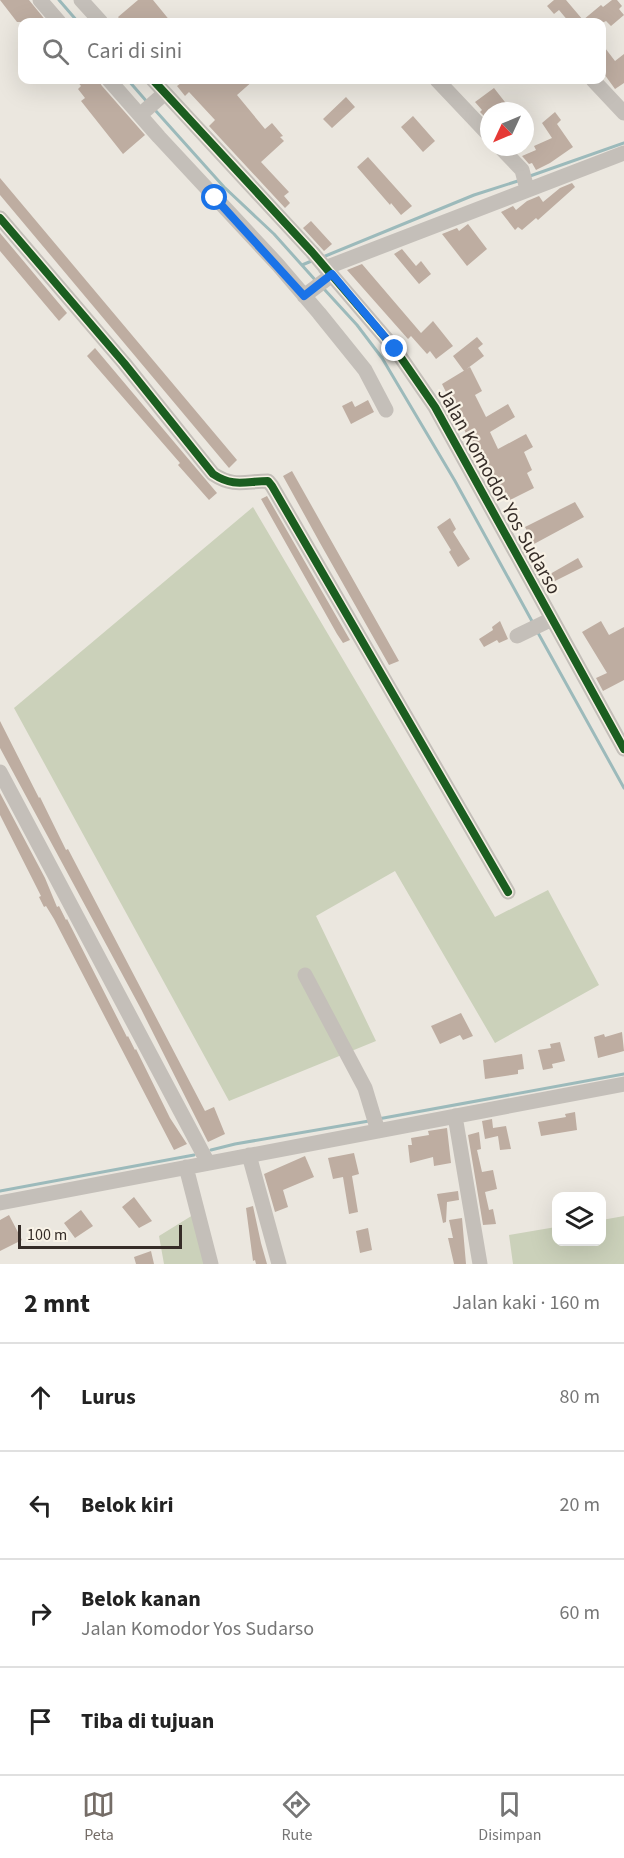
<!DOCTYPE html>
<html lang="id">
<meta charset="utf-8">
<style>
:root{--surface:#fff;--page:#f6f6f6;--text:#222;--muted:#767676;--line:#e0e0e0;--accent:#756d67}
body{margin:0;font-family:"Source Sans 3",sans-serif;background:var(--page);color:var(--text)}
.controls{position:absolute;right:18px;bottom:18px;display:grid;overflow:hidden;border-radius:12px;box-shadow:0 6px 24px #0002}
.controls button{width:54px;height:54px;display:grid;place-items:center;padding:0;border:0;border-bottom:2px solid var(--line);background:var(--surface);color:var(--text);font:30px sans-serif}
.compass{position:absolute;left:480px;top:102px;width:54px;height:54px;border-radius:50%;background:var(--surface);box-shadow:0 6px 24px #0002;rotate:226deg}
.scale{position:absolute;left:18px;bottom:15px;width:164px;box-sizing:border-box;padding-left:6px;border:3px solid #352c27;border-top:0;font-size:16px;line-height:21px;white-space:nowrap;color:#352c27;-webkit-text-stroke:4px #f8f2e6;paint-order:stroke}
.stop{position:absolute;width:18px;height:18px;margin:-14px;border:4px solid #1a73e8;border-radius:50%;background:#fff}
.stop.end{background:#1a73e8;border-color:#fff;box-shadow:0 2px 6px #0008}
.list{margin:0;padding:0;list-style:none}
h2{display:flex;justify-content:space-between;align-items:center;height:78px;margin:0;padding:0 24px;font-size:26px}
h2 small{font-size:20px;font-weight:400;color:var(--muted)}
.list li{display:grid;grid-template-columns:39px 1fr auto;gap:18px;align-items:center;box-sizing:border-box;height:108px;padding:0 24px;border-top:2px solid var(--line)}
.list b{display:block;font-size:22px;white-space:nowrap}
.list p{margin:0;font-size:20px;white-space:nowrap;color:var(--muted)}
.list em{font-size:20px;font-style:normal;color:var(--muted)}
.icon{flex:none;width:33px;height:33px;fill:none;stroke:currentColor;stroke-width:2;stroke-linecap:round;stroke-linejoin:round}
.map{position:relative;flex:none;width:624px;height:1264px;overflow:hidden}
.search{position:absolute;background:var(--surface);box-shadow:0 6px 24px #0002;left:18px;right:18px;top:18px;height:66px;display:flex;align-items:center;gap:15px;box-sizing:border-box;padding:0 21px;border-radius:12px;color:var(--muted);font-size:22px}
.sheet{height:510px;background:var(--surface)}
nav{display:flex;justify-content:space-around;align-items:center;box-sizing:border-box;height:84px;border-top:2px solid var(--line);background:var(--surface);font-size:16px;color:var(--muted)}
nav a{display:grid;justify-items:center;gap:3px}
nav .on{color:var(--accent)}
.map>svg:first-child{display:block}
</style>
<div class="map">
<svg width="624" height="1264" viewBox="0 0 624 1264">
<rect width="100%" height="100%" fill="#ebe7df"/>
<!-- green -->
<path fill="#cbd1ba" d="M253 507 495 917 548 890 599 985 495 1043 395 871 316 916 376 1041 229 1101 14 708Z
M193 1215 206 1264H164L159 1236Z
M624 1216V1264H513L509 1235 556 1227V1242H602V1220Z"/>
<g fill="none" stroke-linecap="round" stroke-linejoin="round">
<!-- stream -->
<path stroke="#9cbabb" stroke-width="3" d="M59 0 78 22
M128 80 148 103
M155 110 224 187 274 234 317 282
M530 176 624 143
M323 257 474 195 521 180
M302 265 314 260
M324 289 357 325 382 358 455 481 533 623
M537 631 624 788
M378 1119 624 1074
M211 1150 235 1144 369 1121
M0 1191 194 1155"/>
</g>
<!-- building -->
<path fill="#beada1" d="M0 0H29L47 22H17Z
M138 0H153L171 22H122L118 17Z
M554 0H566L583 20 601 5 603 7 612 0H617L622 6 619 9 624 15 611 26 606 21 604 22H569L559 10 554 14 547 6Z
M602 44 615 61 624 54V83L615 89 602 71Z
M76 80H98L102 86 145 135 123 154 81 101 85 98 78 89 81 86Z
M185 80H254L237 95 265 129 272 123 283 136 280 137 284 141 261 162 289 192 284 196 290 203 285 208 209 126 215 120 189 92 185 96 177 86Z
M494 88 512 111H489V121L480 112 482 110 475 102Z
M346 97 355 107 332 128 323 119Z
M555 112 561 120 557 124 573 147 550 163 536 170 532 163 529 164 522 156 536 150 534 146 552 138 542 123Z
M413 116 435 141 423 152 401 127Z
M368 157 412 206 401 215 391 203 390 205 357 167Z
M0 178 237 460 229 468 0 195Z
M572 183 575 187 538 220 536 218 522 230 518 227 515 230 501 212 513 206 516 210 527 201 539 196 543 202 560 188Z
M311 221 332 244 324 251 303 228Z
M468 224 487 249 467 266 442 234 457 228 459 231Z
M0 233 67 313 59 321 0 251Z
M402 249 416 266 421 261 431 274 419 284 394 254Z
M362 264 421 333 433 321 453 346 436 359 430 351 427 354 411 336 408 339 347 270Z
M477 337 483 344 478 348 484 356 464 371 453 356Z
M95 348 217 493 209 500 178 465 180 463 87 356Z
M470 367 482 391 475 395 486 417 508 404 515 417 490 432 498 449 526 434 533 447 524 452 532 470 527 473 534 488 508 501 502 486 497 488 474 443 471 445 464 429 468 427 450 392 447 394 442 384Z
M368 400 374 412 351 424 342 406 352 401 355 407Z
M292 471 328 535 399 661 389 665 320 543 283 476Z
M267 496 350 640 343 643 337 634 261 499Z
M575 502 584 517 534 544 525 527Z
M450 518 456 529 453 532 470 559 458 567 449 552 451 550 437 527Z
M578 558 583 567 547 585 543 578Z
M500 621 508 639 499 643 497 640 484 647 479 639 493 630 492 627Z
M601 621 609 635 624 627V680L603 691 596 678 607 673 582 632Z
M0 721 39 798 40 797 66 850 68 849 205 1111 214 1107 225 1134 208 1142 141 1009 0 748Z
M0 793 45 878 57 907 59 906 66 920 67 919 127 1037 128 1036 135 1050 136 1049 170 1118 187 1144 174 1150 54 919 46 906 44 907 39 897 41 896 0 815Z
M461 1013 473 1036 463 1040 460 1035 440 1044 431 1026Z
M622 1032 624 1051 598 1058 594 1037 604 1034 605 1037Z
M560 1042 565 1061 552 1064 553 1068 543 1070 538 1050 551 1048 550 1044Z
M522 1054 524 1069 518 1070V1074L485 1079 483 1060Z
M575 1112 577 1130 541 1136 538 1122 566 1117 565 1114Z
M492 1119 493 1128 506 1126 511 1149 500 1150 498 1136 485 1139 482 1121Z
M447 1128 451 1163 434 1166 433 1157 410 1163 408 1145H412L411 1138 429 1135 428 1131Z
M479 1132 481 1149 477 1150 482 1172 493 1170 497 1189 485 1192 489 1210 493 1209 496 1224 483 1225 468 1135Z
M354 1153 359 1174 352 1176 358 1212 349 1214 343 1177 333 1179 328 1158Z
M305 1156 314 1177 283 1190 288 1207 275 1212 264 1174Z
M458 1191 459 1200 447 1202 446 1222 443 1223 437 1194Z
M134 1197 152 1221 139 1228 122 1207Z
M253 1206 261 1243 267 1264H256L255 1260 253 1261 246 1208Z
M81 1210 93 1226 75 1238 64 1223Z
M9 1215 22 1240 0 1251V1220Z
M462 1218 466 1264H454L448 1238H453L449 1220Z
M368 1228 372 1250 360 1253 356 1231Z
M151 1251 154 1264H136L134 1257Z"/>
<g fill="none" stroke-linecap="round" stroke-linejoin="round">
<!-- minor -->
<path stroke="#c4bfb9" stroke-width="15" d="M40 0 59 22
M81 0 101 22
M109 80 159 137 278 265 319 313 365 370 386 410
M153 80 312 252 395 349 435 407 624 749
M437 80 489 135
M593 80 624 113
M140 115 165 93
M500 147 522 170 527 189
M0 218 124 363 213 474C234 488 246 481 268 481L272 486 508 892
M325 268 624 153
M304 296 332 275
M517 636 552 619
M0 772 208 1163
M305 975 365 1088 378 1131
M455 1116 480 1264
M249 1155 279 1264
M186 1167 211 1264
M0 1203 624 1084"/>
<defs>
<path id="cycleway" d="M153 80 312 252 395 349 435 407 624 749
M0 218 124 363 213 474C234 488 246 481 268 481L272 486 508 892"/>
</defs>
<!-- cycleway casing -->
<use href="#cycleway" stroke="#f8f2e6" stroke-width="11"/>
<!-- cycleway -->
<use href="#cycleway" stroke="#1b5e20" stroke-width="8"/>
</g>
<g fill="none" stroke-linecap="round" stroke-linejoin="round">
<!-- route -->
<path stroke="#1a73e8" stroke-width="8" d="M215 198 304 296 332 274 395 349"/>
</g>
<g text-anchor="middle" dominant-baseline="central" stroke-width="4.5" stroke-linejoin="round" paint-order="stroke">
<!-- street labels -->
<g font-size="20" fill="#352c27" stroke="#f8f2e6">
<text transform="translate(499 491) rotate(61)">Jalan Komodor Yos Sudarso</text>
</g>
</g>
</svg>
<div class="controls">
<button><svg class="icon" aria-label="layers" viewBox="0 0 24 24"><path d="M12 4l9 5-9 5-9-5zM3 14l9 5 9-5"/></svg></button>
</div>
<svg class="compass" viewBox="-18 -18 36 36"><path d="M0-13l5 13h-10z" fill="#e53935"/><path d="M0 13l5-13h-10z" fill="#767676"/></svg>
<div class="scale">100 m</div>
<div class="stop" style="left:215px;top:198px"></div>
<div class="stop end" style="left:395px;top:349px"></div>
<div class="search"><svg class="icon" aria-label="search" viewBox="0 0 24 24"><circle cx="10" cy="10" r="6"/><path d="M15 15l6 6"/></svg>Cari di sini</div>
</div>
<section class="sheet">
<h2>2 mnt<small>Jalan kaki · 160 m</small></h2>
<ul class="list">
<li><svg class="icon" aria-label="ahead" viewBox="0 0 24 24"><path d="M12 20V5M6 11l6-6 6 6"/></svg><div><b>Lurus</b></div><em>80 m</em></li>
<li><svg class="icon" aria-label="left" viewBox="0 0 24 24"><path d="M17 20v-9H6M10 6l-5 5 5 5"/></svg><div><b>Belok kiri</b></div><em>20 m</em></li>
<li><svg class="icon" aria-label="right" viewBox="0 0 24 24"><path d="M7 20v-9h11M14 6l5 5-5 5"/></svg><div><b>Belok kanan</b><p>Jalan Komodor Yos Sudarso</p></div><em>60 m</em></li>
<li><svg class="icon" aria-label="arrive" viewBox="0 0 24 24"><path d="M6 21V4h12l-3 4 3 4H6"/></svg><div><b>Tiba di tujuan</b></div></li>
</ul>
</section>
<nav>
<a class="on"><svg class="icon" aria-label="map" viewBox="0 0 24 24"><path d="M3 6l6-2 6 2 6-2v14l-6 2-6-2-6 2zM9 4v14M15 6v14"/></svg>Peta</a>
<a><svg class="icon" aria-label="directions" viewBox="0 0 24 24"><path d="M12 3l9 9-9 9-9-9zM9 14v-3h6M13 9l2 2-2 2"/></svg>Rute</a>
<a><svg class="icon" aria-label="saved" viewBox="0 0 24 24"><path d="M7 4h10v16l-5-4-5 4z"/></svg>Disimpan</a>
</nav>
